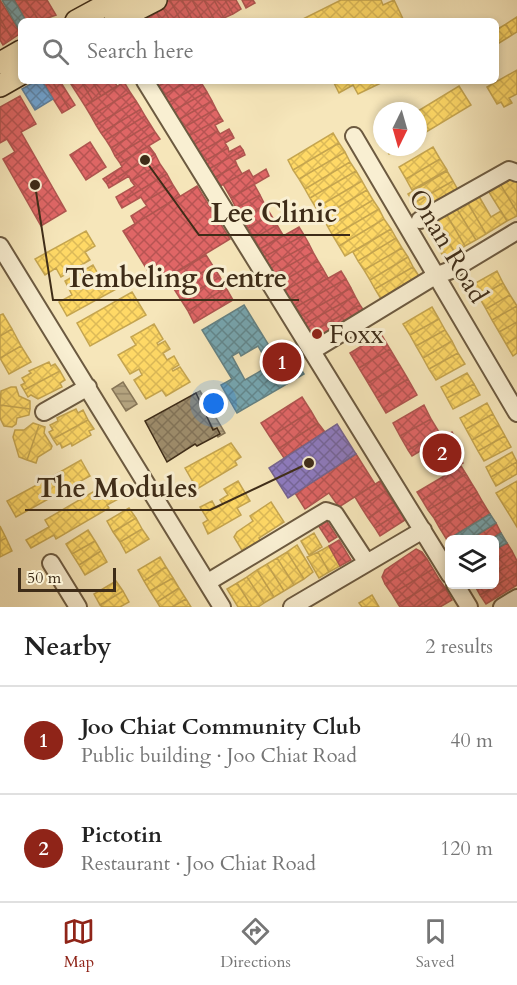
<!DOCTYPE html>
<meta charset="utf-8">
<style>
:root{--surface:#fff;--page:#f6f6f6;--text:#222;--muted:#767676;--line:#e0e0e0;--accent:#8f2418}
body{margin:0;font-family:Cardo,serif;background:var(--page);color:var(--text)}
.controls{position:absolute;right:18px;bottom:18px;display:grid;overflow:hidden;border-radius:9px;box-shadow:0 3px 9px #0003}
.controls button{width:54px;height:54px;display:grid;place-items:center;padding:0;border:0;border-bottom:2px solid var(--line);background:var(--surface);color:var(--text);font:30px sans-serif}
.compass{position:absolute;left:373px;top:102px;width:54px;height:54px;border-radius:50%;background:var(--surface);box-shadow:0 3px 9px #0003;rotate:185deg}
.scale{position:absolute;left:18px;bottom:15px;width:98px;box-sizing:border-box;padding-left:6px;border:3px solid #3e2c18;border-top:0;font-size:16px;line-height:21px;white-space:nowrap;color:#3e2c18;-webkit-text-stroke:4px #f9efd2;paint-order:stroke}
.you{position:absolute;left:214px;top:404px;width:21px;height:21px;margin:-15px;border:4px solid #fff;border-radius:50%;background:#1a73e8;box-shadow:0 0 0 9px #1a73e833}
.badge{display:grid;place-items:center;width:39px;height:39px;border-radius:50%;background:var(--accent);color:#fff;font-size:20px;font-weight:700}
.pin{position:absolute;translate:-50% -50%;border:3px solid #fff;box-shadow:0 2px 6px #0006}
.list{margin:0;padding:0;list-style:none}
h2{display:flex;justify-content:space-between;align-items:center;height:78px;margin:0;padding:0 24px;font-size:26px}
h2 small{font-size:20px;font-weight:400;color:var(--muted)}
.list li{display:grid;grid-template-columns:39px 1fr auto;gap:18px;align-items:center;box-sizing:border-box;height:108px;padding:0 24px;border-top:2px solid var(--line)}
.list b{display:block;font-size:22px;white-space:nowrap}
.list p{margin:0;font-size:20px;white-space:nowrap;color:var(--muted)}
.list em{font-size:20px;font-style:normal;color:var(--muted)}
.icon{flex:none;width:33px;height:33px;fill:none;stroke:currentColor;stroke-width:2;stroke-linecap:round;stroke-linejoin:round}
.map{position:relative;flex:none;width:517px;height:607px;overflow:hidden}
.search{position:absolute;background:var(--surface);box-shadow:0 3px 9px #0003;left:18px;right:18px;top:18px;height:66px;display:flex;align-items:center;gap:15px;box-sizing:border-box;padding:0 21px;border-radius:9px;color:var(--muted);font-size:22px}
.sheet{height:294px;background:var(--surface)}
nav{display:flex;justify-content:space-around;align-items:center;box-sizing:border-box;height:84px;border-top:2px solid var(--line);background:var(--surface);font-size:16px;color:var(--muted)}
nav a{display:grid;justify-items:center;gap:3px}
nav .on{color:var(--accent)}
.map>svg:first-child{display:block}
</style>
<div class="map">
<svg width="517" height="607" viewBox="0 0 517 607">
<defs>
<pattern id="water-rules" width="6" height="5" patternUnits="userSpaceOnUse" patternTransform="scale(1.5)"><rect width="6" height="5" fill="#b7a783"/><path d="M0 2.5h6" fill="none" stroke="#96886a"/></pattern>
<pattern id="homes-cross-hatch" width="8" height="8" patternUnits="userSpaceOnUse" patternTransform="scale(1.5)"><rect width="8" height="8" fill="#ffd966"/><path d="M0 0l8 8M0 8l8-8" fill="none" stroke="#dcba58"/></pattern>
<pattern id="shops-cross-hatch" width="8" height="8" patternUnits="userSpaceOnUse" patternTransform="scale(1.5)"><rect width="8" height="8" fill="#e06666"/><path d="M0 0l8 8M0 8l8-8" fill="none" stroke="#b75453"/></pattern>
<pattern id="offices-cross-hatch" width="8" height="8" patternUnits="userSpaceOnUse" patternTransform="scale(1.5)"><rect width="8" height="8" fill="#8e7cc3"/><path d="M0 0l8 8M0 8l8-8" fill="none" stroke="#75669d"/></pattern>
<pattern id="schools-cross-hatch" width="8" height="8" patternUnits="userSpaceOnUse" patternTransform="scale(1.5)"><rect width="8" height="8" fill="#6fa8dc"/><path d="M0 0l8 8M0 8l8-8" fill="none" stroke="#5d89b1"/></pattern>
<pattern id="public-cross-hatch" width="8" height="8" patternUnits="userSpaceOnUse" patternTransform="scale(1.5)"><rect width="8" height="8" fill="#76a5af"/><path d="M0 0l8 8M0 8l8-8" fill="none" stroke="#62878d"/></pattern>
<pattern id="building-cross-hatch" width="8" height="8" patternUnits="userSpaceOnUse" patternTransform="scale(1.5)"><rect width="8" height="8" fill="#9e8d6c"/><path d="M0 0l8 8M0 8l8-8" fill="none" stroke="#827358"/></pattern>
</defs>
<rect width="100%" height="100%" fill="#f6e6ba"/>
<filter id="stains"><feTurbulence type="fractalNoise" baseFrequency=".00333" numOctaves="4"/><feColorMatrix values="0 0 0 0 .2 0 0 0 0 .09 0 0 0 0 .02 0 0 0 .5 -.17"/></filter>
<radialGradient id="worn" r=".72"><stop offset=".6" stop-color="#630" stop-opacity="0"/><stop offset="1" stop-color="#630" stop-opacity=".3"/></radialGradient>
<!-- water -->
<path fill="url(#water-rules)" stroke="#877658" stroke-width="1.5" d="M123 382 137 404 126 411 112 389Z
M200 391 225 433 218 437 194 394Z"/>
<!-- homes -->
<path fill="url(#homes-cross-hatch)" stroke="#c5a54f" stroke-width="1.5" d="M341 0H381L383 5 394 0 404 21H299Z
M517 17V32L512 35 506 24Z
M506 24 512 35 496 45V30Z
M517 70V94L509 98 512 103 504 107 501 102 497 104 487 87Z
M333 81H385L358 94 353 85 339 93Z
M459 86 471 105 418 137V111Z
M333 133 339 143 293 170 288 160Z
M339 143 345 152 299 179 293 170Z
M385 147H401L389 154Z
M433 147 440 159 406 179 399 167Z
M345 152 350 162 305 189 299 179Z
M440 159 447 170 412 190 406 179Z
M350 162 356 171 310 198 305 189Z
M356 171 362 181 316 208 310 198Z
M447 171 453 181 414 203 408 194Z
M512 174 517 182V212L499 182Z
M362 181 367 190 322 217 316 208Z
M453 181 458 190 419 212 414 203Z
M499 182 517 212V216L507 221 487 189Z
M367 190 373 200 328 227 322 217Z
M477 193 491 217 501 211 507 221 486 234 466 200Z
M373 200 379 209 333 236 328 227Z
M466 200 486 234 476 240 455 206Z
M455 206 476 240 465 246 445 212Z
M379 209 384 219 339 246 333 236Z
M445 212 465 246 455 253 434 218Z
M434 218 455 253 445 259 424 225Z
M384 219 391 229 345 256 339 246Z
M391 229 396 238 358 261 353 252Z
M86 231 95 246 85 252 90 260 61 277 56 268 45 275 35 259Z
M396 238 402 248 364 270 358 261Z
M402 248 408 257 370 280 364 270Z
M408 257 413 267 375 289 370 280Z
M93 265 101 279 112 273 120 287 67 316 59 302 72 295 65 281Z
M413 267 419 276 381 299 375 289Z
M497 271 503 283 479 297 472 285Z
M503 283 510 295 486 309 479 297Z
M132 292 146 315 90 346 77 323Z
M510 295 517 306 492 320 486 309Z
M517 306V322L499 332 492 320Z
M432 307 439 319 410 335 403 324Z
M3 314 12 329 0 336V315Z
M439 319 445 330 416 346 410 335Z
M517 322V337L506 344 499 332Z
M154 324 163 339 157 343 158 345 165 341 170 349 163 353 167 360 174 356 179 365 172 369 173 371 180 367 190 382 166 396 162 390 146 399 134 380 142 375 139 369 130 374 118 355 136 345 131 337Z
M12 329 21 346 0 358V336Z
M445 330 452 341 423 358 416 346Z
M517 337V353L513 356 506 344Z
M452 341 458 353 429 369 423 358Z
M21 346 31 362 9 374 0 358Z
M458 353 465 364 436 380 429 369Z
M49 362 51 366 55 364 60 371 24 390 21 385 25 383 22 378 31 373 29 371Z
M60 371 65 380 60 383 62 387 38 399 31 395 28 397 24 390Z
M467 373 474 384 447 398 441 387Z
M474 384 480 395 453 409 447 398Z
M11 387H16L19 396 30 401V409L0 405 1 391Z
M487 403 493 414 466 429 460 418Z
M0 405 30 409 29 415 17 418 16 424 12 427 4 426 0 418Z
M76 409 78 413 83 410 88 420 53 439 49 432 53 430 50 425 58 421 57 418Z
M493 414 499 425 472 440 466 429Z
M88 420 94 429 89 431 91 435 72 446 71 443 62 448 60 443 57 445 53 439Z
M33 423 39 425 27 460 19 457 13 437 15 430H24Z
M39 425 45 427 44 433 52 446 51 449 38 457 36 463 27 460Z
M499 425 505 436 478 451 472 440Z
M505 436 511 447 484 461 478 451Z
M231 443 241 457 235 461 237 465 197 489 185 468Z
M512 452 517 462 491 477 486 467Z
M81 460 90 476 52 497 44 481Z
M517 462V474L496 486 491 477Z
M44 481 52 497 16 517 7 501Z
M238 481 250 501 237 508 241 515 208 534 203 523 208 520 200 507 212 501 216 508 223 504 220 500 228 495 224 489Z
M517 481V527L496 493Z
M117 488 122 497 107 505 109 508 56 539 54 535 31 548 26 540 49 527 45 520 98 489 102 497Z
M271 502 284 522 259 538 261 541 243 552 234 537 237 532 253 521 250 516Z
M129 508 136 518 113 532 107 521Z
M136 518 142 529 120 542 113 532Z
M0 526 6 538 0 541Z
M142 529 149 539 126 553 120 542Z
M88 530 95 541 72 554 66 544Z
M314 533 322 547 309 555 301 541Z
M6 538 12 551 0 557V541Z
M95 541 101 551 79 565 72 554Z
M297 545 313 572 304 579 287 552Z
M329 546 340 566 329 572 318 552Z
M101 551 107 562 85 575 79 565Z
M287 552 304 579 294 585 277 558Z
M318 552 329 572 319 578 307 557Z
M160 557 166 567 144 581 138 570Z
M277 558 294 585 284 591 267 564Z
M267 564 284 591 274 597 257 570Z
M166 567 173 578 150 591 144 581Z
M257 570 274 597 264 603 247 577Z
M247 577 264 603 258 607H252L237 583Z
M173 578 179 588 157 602 150 591Z
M116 581 123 591 100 605 94 594Z
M237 583 252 607H238L227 589Z
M179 588 186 599 172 607H160L157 602Z
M123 591 129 602 120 607H102L100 605Z
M372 595 379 607H362L359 603Z
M186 599 191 607H172Z"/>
<!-- shops -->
<path fill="url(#shops-cross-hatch)" stroke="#af554f" stroke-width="1.5" d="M0 0 21 33 12 39 0 18Z
M14 0H26L39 21H26Z
M26 0H47L56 15 39 21Z
M170 0 181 21H170L161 4Z
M170 0H182L193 21H181Z
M182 0H192L204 21H193Z
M192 0H204L215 21H204Z
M204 0H214L224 18 215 21Z
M214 0H225L233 14 224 18Z
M225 0H236L241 9 233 14Z
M242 0H253L255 3 246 8Z
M161 4 170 21H161L154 8Z
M154 8 161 21H150L146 13Z
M0 18 12 39 3 45 0 40Z
M42 81H52L69 109 62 113Z
M52 81H60L75 105 69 109Z
M69 81H81L93 101 85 106Z
M81 81H92L101 96 93 101Z
M92 81H114L117 86 101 96Z
M153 81H168L157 87Z
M168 81H188L162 96 157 87Z
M188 81H200L202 84 166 104 162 96Z
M124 82 130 92 91 116 85 106Z
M202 84 207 92 171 112 166 104Z
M130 92 136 101 96 125 91 116Z
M207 92 212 101 176 121 171 112Z
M20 96 36 124 21 132 66 211 41 226 3 159 15 152 7 139 0 143V107Z
M136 101 141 109 101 133 96 125Z
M212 101 216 109 181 129 176 121Z
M141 109 145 116 106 140 101 133Z
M216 109 221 118 185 138 181 129Z
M145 116 150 124 111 148 106 140Z
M221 118 223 121 215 125 218 131 193 145 188 136Z
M150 124 155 132 115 156 111 148Z
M229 129 232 134 198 153 193 145 218 131 220 134Z
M155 132 160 139 120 163 115 156Z
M232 134 234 138 225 143 228 148 203 162 198 153Z
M90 142 106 167 86 180 70 155Z
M149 146 155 154 107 184 103 179 122 167 120 163Z
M240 146 243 150 207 170 203 162 228 148 229 152Z
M243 150 245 155 235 160 237 165 212 179 207 170Z
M155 154 160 164 131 181 129 176 109 188 107 184Z
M160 164 167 174 119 203 116 197 135 186 131 181Z
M237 165 242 174 217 188 212 179Z
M266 169 269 176 231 198 223 184 249 170 253 177Z
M167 174 173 185 144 202 141 197 122 208 119 203Z
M254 184 260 195 236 208 231 198Z
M173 185 180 196 135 224 131 216 147 206 144 202Z
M197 186 230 239 156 284 123 231Z
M260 195 265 205 242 218 236 208Z
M265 205 271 215 248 228 242 218Z
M271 215 277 225 254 238 248 228Z
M277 225 283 235 260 249 254 238Z
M299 227 304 235 264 257 260 249Z
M304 235 309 244 269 266 264 257Z
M309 244 313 252 274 274 269 266Z
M313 252 318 261 279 283 274 274Z
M206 255 213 266 174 289 167 278Z
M318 261 323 269 284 291 279 283Z
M213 266 220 277 181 300 174 289Z
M323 269 328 278 289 300 284 291Z
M341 271 346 279 294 308 289 300Z
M220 277 226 288 188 311 181 300Z
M346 279 351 288 299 317 294 308Z
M226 288 233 300 194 323 188 311Z
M351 288 355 296 303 325 299 317Z
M355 296 360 305 308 334 303 325Z
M360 305 366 314 320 339H312L308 334Z
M381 334 390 349 359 368 350 353Z
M390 349 399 364 368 383 359 368Z
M399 364 408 379 377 398 368 383Z
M408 379 417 395 386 413 377 398Z
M302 397 311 411 270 437 261 423Z
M424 405 431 419 400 436 393 423Z
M311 411 318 423 278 449 270 437Z
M431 419 439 432 408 450 400 436Z
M318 423 325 432 284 458 278 449Z
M439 432 442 438 452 432 463 451 458 454 463 463 448 472 441 461 438 463 435 459 428 464 422 454 429 450 427 447 412 456 408 450Z
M356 454 375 484 339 507 329 493 305 509 295 493Z
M461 466 466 474 422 500 417 492Z
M466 474 472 484 428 510 422 500Z
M380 481 386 491 361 507 355 497Z
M472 484 477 492 434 518 428 510Z
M386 491 393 502 368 518 361 507Z
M477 492 482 501 439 527 434 518Z
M482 501 490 514 447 540 439 527Z
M393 502 400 512 375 528 368 518Z
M400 512 405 520 380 536 375 528Z
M326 520 337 537 329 542 318 525Z
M496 523 501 533 490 540H469Z
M339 540 351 560 340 566 329 546Z
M507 543 512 551 494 562V550Z
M416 549 422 552 427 559 385 584 382 577 385 570Z
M512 551 517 561 494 574V562Z
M427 559 433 569 392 594 385 584Z
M517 561V573L480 595 475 586 494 584V574Z
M433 569 439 579 398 604 392 594Z
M517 573V585L486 604 480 595Z
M439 579 446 589 417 607H400L398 604Z
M446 589 452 600 440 607H417Z"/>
<!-- offices -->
<path fill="url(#offices-cross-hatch)" stroke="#766490" stroke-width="1.5" d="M337 424 356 454 288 498 269 468Z"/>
<!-- schools -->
<path fill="url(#schools-cross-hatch)" stroke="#6083a1" stroke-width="1.5" d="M36 81H42L53 99 35 110 22 89Z"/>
<!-- public -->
<path fill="url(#public-cross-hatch)" stroke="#658182" stroke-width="1.5" fill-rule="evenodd" d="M2 0H14L26 21H21V33Z
M244 305 276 357 289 349 304 374 237 413 221 385 232 379 202 330ZM258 346 269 366 245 380 232 356 239 352 241 356Z
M490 514 496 523 469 540H450V545L447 540Z
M501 533 507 543 494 550V540H490Z"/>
<!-- building -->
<path fill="url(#building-cross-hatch)" stroke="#3e2c18" stroke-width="1.5" d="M196 393 213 430 217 428 220 434 197 446 195 444 167 462 145 421Z"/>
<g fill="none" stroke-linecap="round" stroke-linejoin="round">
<defs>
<path id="minor" d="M145 81 450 575
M354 136 517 413
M420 220 509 170 517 173
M0 246 222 607
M312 351 435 276 454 269 517 231
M44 412 88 387
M51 563 78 607
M208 582 326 511 335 514 367 563
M455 584 469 607
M292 607 423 530
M502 607 517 598"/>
<path id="major" d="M76 21 100 8 124 0
M115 21 156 0
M0 63 21 51
M0 86 21 74"/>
</defs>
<!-- minor casing -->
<use href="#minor" stroke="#6c5a40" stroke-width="20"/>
<!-- major casing -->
<use href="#major" stroke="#3e2c18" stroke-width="24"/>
<!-- minor -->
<use href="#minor" stroke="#f9efd2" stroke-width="16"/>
<!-- major -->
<use href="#major" stroke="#f6e6ba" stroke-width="21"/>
</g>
<!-- markers -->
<circle fill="#8f2418" stroke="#f9efd2" stroke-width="2" cx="317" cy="334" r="6"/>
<g text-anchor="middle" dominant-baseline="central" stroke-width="6" stroke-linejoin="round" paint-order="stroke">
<!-- street labels -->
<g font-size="26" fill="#3e2c18" stroke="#f9efd2">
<text transform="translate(448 246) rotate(59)">Onan Road</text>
</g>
<!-- poi labels -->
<g font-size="26" fill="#3e2c18" stroke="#f9efd2" text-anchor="start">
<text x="329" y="334">Foxx</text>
</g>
</g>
<!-- callouts -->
<path fill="none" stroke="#3e2c18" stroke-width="2" d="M145 160L199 235H350M35 185L53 300H299M309 463L210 510H25"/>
<g fill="#3e2c18" stroke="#f9efd2" stroke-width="2">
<circle cx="145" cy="160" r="6"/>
<circle cx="35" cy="185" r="6"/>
<circle cx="309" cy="463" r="6"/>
</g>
<g font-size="27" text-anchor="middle" font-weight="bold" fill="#3e2c18" stroke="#f9efd2" stroke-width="6" stroke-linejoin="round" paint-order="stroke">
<text x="274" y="222">Lee Clinic</text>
<text x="176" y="287">Tembeling Centre</text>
<text x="117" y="497">The Modules</text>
</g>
<rect width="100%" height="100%" filter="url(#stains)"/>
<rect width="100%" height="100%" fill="url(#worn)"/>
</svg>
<div class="controls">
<button><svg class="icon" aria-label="layers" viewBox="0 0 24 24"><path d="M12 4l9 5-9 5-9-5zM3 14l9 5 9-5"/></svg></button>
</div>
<svg class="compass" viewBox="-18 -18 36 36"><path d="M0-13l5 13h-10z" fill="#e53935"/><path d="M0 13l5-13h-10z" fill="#767676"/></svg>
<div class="scale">50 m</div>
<div class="you"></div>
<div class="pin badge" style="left:282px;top:362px">1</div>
<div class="pin badge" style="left:442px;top:453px">2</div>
<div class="search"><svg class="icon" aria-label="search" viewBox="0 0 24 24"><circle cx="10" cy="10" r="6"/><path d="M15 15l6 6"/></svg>Search here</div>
</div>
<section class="sheet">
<h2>Nearby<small>2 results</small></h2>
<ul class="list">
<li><span class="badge">1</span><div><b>Joo Chiat Community Club</b><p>Public building · Joo Chiat Road</p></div><em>40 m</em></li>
<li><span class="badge">2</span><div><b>Pictotin</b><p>Restaurant · Joo Chiat Road</p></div><em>120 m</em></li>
</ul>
</section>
<nav>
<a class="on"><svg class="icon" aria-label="map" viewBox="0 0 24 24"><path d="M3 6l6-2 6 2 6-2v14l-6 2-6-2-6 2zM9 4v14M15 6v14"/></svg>Map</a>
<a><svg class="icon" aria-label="directions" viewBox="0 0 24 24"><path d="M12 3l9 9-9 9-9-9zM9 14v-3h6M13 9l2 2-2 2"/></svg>Directions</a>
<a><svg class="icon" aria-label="saved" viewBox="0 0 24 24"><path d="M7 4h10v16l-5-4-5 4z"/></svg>Saved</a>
</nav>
